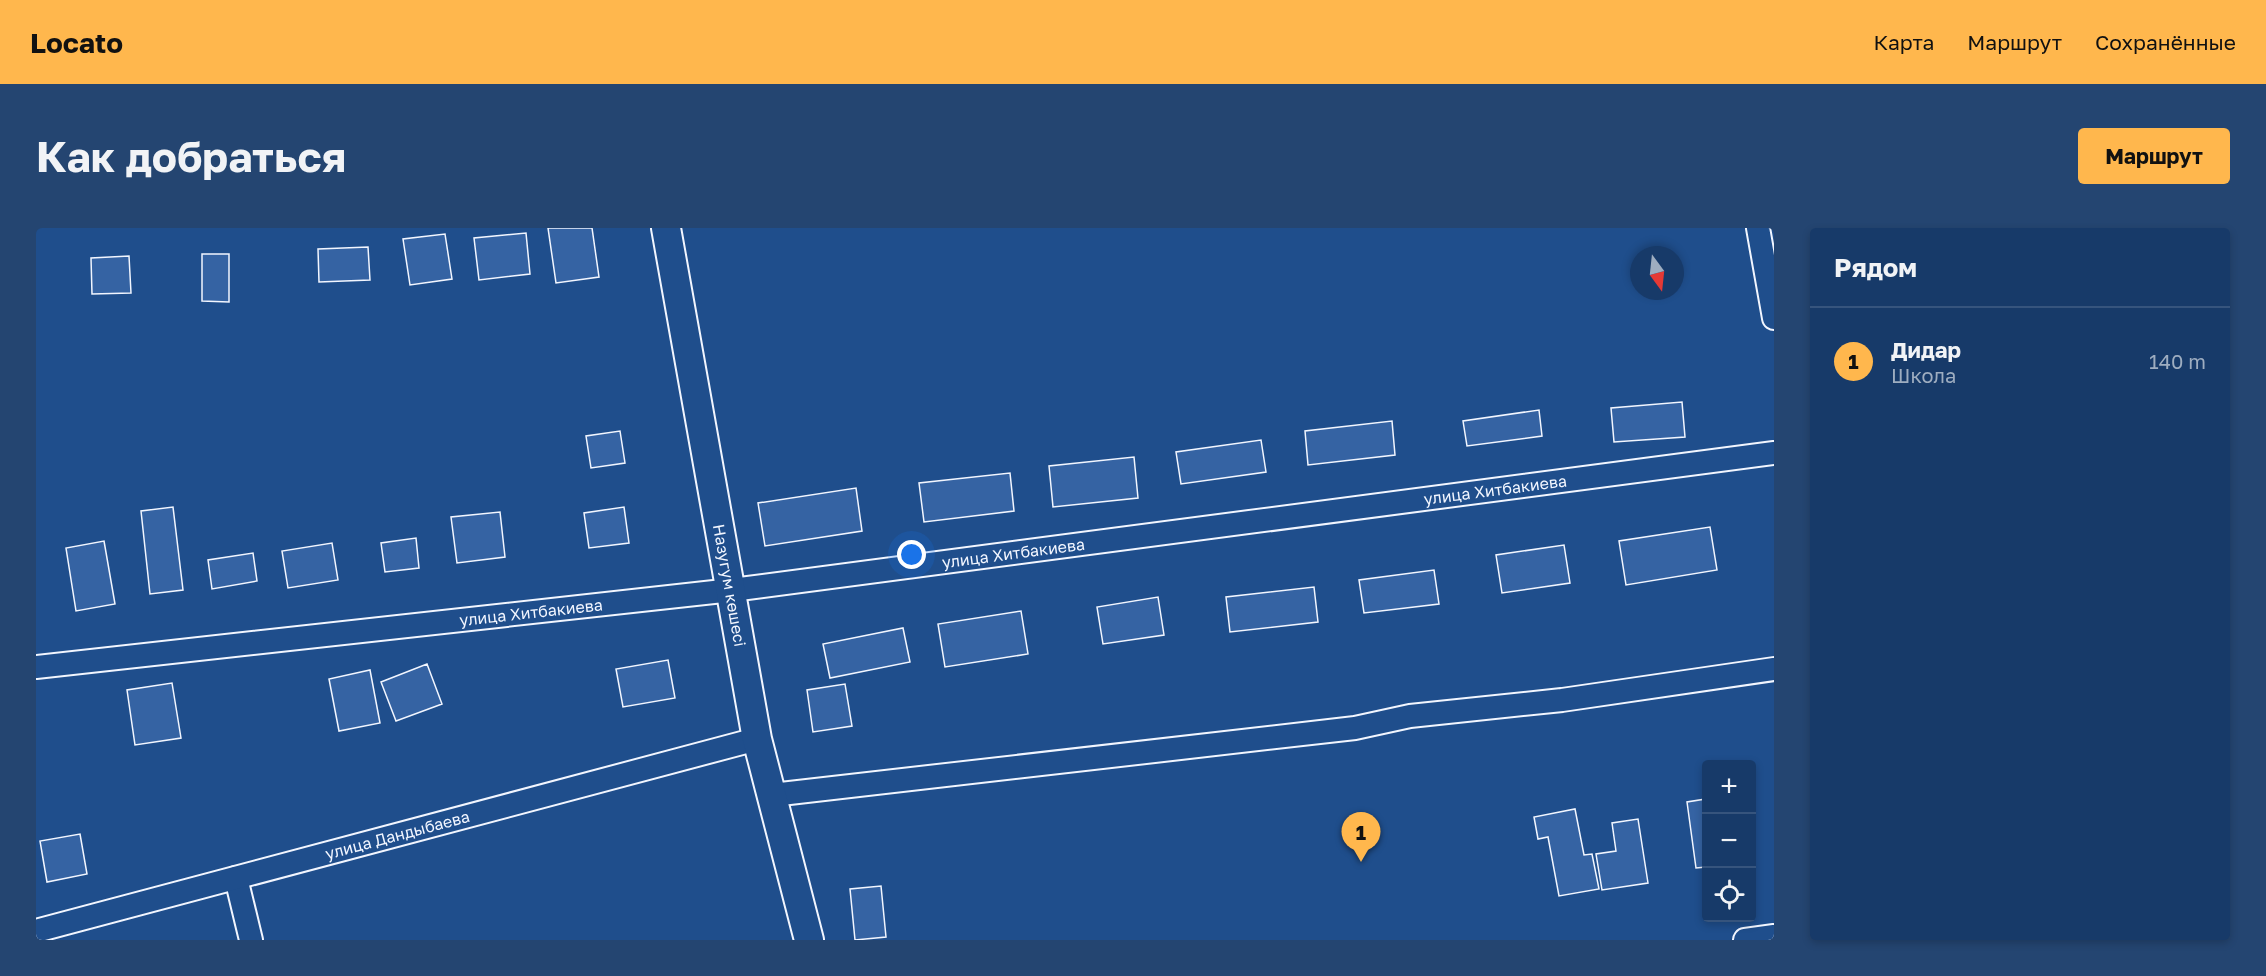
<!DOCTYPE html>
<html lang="ru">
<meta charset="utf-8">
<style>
:root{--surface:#173a69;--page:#244571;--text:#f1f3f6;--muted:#9eadc0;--line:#36547d;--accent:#ffb74d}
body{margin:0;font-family:"Golos Text",sans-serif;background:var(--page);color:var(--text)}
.controls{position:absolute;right:18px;bottom:18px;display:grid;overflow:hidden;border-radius:6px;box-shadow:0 3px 9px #0003}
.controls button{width:54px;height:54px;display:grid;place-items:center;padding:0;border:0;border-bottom:2px solid var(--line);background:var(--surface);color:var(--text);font:30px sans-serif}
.compass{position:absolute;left:1594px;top:18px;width:54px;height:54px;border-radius:50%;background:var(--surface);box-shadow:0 3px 9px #0003;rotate:165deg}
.you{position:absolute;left:876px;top:327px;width:21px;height:21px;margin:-15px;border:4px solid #fff;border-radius:50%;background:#1a73e8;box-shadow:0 0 0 9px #1a73e833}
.badge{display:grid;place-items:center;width:39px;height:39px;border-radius:50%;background:var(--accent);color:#111;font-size:20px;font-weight:700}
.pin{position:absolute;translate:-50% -50px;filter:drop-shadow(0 2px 3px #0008)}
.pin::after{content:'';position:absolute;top:32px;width:21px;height:18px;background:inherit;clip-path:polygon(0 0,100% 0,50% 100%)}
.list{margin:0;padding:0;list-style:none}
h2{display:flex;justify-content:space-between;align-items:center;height:78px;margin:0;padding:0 24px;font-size:26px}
h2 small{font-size:20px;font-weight:400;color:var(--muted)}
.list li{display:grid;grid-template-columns:39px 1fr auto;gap:18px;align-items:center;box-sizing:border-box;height:108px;padding:0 24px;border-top:2px solid var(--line)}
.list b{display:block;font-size:22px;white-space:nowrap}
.list p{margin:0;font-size:20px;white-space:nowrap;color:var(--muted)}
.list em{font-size:20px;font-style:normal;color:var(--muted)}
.icon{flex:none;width:33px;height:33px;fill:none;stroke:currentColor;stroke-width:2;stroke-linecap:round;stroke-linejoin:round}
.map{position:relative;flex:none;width:1738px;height:712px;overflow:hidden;border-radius:6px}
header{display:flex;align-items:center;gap:36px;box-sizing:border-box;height:84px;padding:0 30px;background:var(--accent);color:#111}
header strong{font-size:28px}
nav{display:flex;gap:33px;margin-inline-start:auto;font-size:21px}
.intro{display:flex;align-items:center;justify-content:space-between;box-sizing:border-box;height:144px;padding:0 36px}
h1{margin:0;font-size:42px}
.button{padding:15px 27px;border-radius:6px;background:var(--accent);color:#111;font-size:21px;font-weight:700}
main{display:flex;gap:36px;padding:0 36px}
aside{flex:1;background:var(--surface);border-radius:6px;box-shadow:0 3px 9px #0003}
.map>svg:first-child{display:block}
</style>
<header>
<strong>Locato</strong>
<nav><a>Карта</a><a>Маршрут</a><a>Сохранённые</a></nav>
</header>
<div class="intro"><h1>Как добраться</h1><a class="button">Маршрут</a></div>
<main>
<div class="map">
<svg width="1738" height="712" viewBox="0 0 1738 712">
<rect width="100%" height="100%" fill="#1f4e8c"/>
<!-- building -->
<path fill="#3563a3" stroke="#f2f6ff" stroke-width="1.5" d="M512 0H556L563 49 520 55Z
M490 5 494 46 443 52 438 10Z
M409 6 416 51 374 57 367 11Z
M332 19 334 52 283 54 282 21Z
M166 26H193V74L166 73Z
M93 28 95 65 56 66 55 30Z
M1646 174 1649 209 1578 214 1575 180Z
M1503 182 1506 208 1431 218 1427 193Z
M1356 193 1359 227 1272 237 1269 203Z
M584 203 589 235 555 240 550 208Z
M1225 212 1230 244 1145 256 1140 224Z
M1098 229 1102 270 1017 279 1013 238Z
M974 245 978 283 888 294 883 255Z
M820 260 826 303 729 318 722 275Z
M137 279 147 362 114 366 105 283Z
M588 279 593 315 553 320 548 285Z
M464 284 469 329 421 335 415 289Z
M1674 299 1681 342 1590 357 1583 313Z
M380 310 383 340 349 344 345 315Z
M68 313 79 376 40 383 30 320Z
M296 315 302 352 252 360 246 323Z
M1528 317 1534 355 1466 365 1460 327Z
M217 325 221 353 176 361 172 332Z
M1398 342 1403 376 1328 385 1323 352Z
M1278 359 1282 394 1194 404 1190 369Z
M1122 369 1128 407 1067 416 1061 379Z
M985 383 992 426 909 439 902 396Z
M867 400 874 434 794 450 787 416Z
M632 432 639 470 587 479 580 441Z
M391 436 406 476 360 493 345 454Z
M334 442 344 495 303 503 293 451Z
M136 455 145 510 99 517 91 462Z
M809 456 816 498 777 504 771 462Z
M1670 571V639L1660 640 1651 574Z
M1539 581 1548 627 1556 626 1563 661 1523 668 1512 609 1502 611 1498 589Z
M1602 591 1612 655 1566 662 1560 626 1580 623 1576 595Z
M44 606 51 646 11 654 4 613Z
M845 658 850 709 819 712 814 661Z"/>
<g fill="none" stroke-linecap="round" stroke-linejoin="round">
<defs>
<g id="minor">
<path d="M1722 0 1738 90"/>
<path id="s1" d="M0 439 696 362 1738 225"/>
<path d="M736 567 1319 500 1374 488 1526 472 1738 441"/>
<path d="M200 650 215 712"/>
<path id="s2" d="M0 703 721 511"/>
<path d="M1709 712 1738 708"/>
</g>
<g id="tertiary">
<path id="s3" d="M630 0 721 511 773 712"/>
</g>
</defs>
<!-- minor casing -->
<use href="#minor" stroke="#f2f6ff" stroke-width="26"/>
<!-- tertiary casing -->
<use href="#tertiary" stroke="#f2f6ff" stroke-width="32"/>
<!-- minor -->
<use href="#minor" stroke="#1f4e8c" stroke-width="22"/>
<!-- tertiary -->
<use href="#tertiary" stroke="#1f4e8c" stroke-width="28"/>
</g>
<g text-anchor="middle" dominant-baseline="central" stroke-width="4.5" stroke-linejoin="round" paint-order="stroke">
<!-- street labels -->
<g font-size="16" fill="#f2f6ff" stroke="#1f4e8c">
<text stroke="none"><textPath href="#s1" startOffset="1470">улица Хитбакиева</textPath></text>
<text stroke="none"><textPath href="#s1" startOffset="984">улица Хитбакиева</textPath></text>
<text stroke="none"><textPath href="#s3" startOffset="363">Назугум көшесі</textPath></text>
<text stroke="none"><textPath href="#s1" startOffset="498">улица Хитбакиева</textPath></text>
<text stroke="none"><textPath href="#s2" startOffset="374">улица Дандыбаева</textPath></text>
</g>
</g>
</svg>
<div class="controls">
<button>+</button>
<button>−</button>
<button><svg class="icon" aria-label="locate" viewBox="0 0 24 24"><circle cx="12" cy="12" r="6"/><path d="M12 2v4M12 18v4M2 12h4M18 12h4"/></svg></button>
</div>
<svg class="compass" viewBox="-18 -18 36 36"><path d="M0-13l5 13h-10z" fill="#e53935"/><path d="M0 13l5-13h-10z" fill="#9eadc0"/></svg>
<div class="you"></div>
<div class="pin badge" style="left:1325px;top:634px">1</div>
</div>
<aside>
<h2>Рядом<small></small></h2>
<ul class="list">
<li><span class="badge">1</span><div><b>Дидар</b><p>Школа</p></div><em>140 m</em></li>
</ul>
</aside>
</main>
